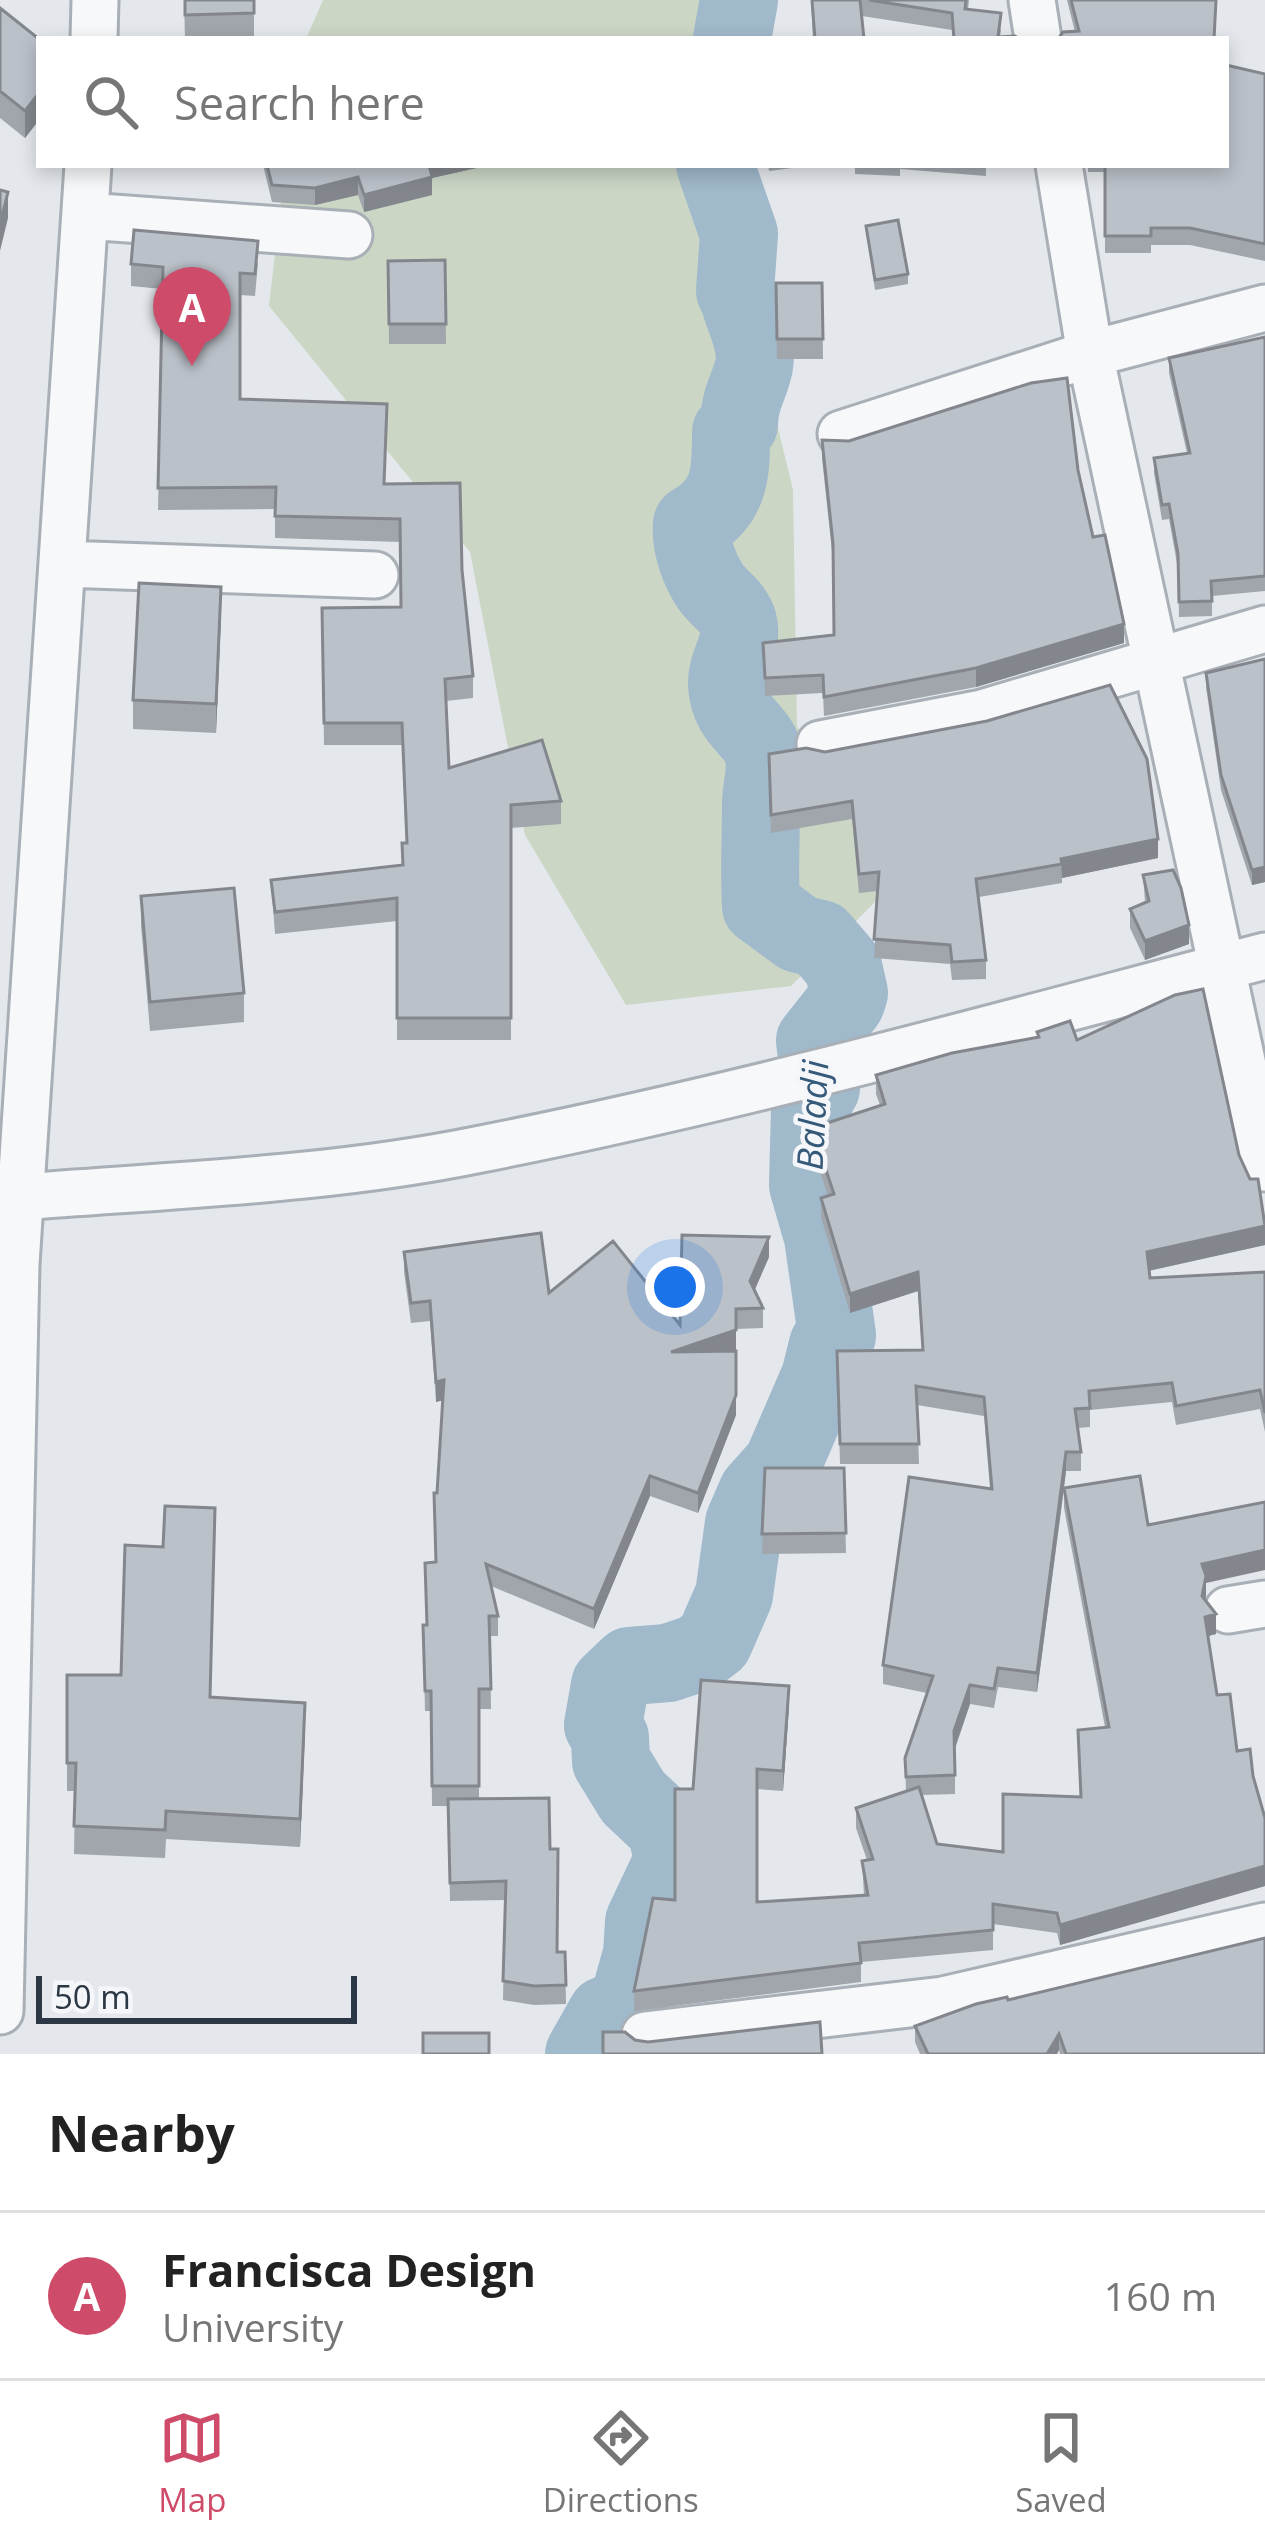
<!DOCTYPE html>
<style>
:root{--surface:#fff;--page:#f2f2f2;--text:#222;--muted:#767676;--line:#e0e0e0;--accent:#cf4b6a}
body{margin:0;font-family:"Open Sans",sans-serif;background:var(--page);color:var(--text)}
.scale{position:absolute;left:36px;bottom:30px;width:321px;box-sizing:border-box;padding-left:12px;border:6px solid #2b3744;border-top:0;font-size:33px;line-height:42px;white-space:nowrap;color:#2b3744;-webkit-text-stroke:9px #f4f6f9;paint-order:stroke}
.you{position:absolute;left:675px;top:1287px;width:42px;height:42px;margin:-30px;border:9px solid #fff;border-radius:50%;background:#1a73e8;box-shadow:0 0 0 18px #1a73e833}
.badge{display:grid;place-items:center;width:78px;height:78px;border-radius:50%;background:var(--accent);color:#fff;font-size:39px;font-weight:700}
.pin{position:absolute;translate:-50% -99px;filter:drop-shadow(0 3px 6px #0008)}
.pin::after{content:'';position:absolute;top:63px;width:42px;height:36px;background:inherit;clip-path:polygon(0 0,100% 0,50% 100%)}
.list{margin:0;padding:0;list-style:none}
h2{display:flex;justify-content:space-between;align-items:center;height:156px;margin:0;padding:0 48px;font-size:51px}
h2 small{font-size:39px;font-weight:400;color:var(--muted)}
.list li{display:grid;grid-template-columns:78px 1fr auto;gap:36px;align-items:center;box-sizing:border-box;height:168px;padding:0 48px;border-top:3px solid var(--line)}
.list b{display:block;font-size:45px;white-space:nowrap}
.list p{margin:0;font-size:39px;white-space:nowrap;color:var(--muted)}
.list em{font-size:39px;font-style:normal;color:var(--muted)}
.icon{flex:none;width:66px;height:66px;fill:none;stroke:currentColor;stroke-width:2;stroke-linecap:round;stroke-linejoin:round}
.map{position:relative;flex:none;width:1265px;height:2054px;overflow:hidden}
.search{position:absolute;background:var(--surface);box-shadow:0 6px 18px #0003;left:36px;right:36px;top:36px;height:132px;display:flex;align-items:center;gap:30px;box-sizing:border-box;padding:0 42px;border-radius:0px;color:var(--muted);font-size:45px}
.sheet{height:324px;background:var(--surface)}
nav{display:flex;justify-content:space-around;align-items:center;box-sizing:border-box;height:168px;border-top:3px solid var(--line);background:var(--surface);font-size:33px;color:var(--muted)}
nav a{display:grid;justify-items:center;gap:6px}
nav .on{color:var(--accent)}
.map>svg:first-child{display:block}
</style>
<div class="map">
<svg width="1265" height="2054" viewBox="0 0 1265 2054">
<rect width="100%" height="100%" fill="#e4e8ec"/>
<!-- green -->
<path fill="#cbd6c5" d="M323 0H749L748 39H306Z
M285 165H744L740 271 793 490 797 726 894 883 791 986 626 1005 525 835 470 552 269 306Z"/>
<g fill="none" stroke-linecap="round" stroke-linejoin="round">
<!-- river -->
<path stroke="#a0b9cb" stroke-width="78" d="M732 39 739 0
M584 2054 606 2015 627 2008 642 1954 644 1922 671 1865V1850L666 1828 633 1797 611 1761 610 1738 603 1725 610 1685 630 1666 668 1663 698 1653 714 1641 734 1595 744 1523 757 1493 782 1465 820 1377 828 1345 837 1335 823 1237 808 1185 810 1107 821 1088 815 1041 846 1002 849 993 843 966 820 939 799 934 761 906C759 872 761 838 761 803 761 788 767 773 764 757 761 730 729 723 727 685 726 661 744 647 738 622 733 606 719 599 710 586 699 569 690 545 692 524 731 502 731 473 731 432L739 424C740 396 749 389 754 366 758 345 747 325 741 306L750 322 735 291 739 234 715 165"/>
<defs>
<path id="street" d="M1032 0 1038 39
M94 39 95 0
M1059 165 1090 354 1265 1168
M86 216 349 235
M841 434 1090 354 1265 308
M63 564 375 575
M820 744 982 713 1265 629
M21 1197C174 1185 330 1180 481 1149 745 1097 1005 1024 1265 956
M1228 1610 1265 1604
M0 2011 16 1264 88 165
M645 2035 943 2000 1265 1926"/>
</defs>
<!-- street casing -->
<use href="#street" stroke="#a9afb6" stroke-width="51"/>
<!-- street -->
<use href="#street" stroke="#f7f8fa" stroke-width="45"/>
</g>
<!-- wall -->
<path fill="#a1a6ad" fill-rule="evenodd" d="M184 0H254V39H185Z
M811 0H969L968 9 1001 30 1000 37 1019 39H953L952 30 862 16 864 39H813Z
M1067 0H1216L1075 32Z
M0 8 39 39V120L25 138 0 118Z
M1265 74V261L1190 245H1151V253H1105V172H1088V165H1226Z
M263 165H490L432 178V195L364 212 358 195 315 205 272 202Z
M768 165H815L769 171Z
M855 165H986V176L900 169V176L855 174Z
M866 226 908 274V284L875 290Z
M445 260 446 344H389L388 261Z
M258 263 255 296 240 295V399L385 484 462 570 473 676V698L446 701 449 768 561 801V824L511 828V1040H397V921L275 934 271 880 403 865 406 843 402 745H324L322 630 401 607 400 542 275 538V509L158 510 162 289 131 286V264Z
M776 283H822L823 359H777Z
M1265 337V591L1212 596V616L1179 617 1178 569 1169 519 1162 520 1154 473V458L1187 453 1169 373V358Z
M822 440 1078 470 1093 537 1124 643 976 687 824 716 823 693 765 696 763 643 834 635 833 561 822 458Z
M221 616 216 733 133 729V700Z
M1265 659V882L1252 885 1221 790 1206 687V673Z
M769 754 1158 858 1062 878V883L979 897 986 960V979L952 980 950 964 874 958 878 891 859 893 852 819 771 833Z
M1143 875 1189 944 1145 960 1130 928V909L1145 902Z
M141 896 244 993V1022L150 1031 141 925Z
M1037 1032 1077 1040 1239 1155 1265 1245 1149 1271 1150 1278 1265 1272V1432L1260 1409 1176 1425 1172 1402 1090 1410V1427L1078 1428 1081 1452V1471H1066L1064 1488 1148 1525 1206 1583 1205 1600 1216 1634 1208 1636 1217 1695 1237 1751 1253 1776 1265 1818V1886L1060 1945 1057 1933 993 1924V1950L861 1962V1982L634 2011V1991L675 1900 693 1789 789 1706 783 1791 757 1789V1902L864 1895 862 1861 867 1860 856 1828V1808L906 1792 905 1758 927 1693 883 1684V1665L990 1489 984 1416 917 1405 919 1464H840L837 1351 922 1350 918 1291 850 1313 821 1217V1198L828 1196 812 1147V1128L880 1105 876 1094V1075L1037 1037ZM1064 1489V1508L1105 1727 1080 1797 1003 1852 937 1844 921 1795 955 1794V1749L970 1704 994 1708 998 1687 1037 1692Z
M404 1252 549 1293 680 1325 769 1257 754 1290 763 1308V1328L736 1329V1415L698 1513 650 1496 594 1629 491 1586 498 1616V1636H490L491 1709H479V1799L550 1849 557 1952H565L566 2004 534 2005 503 2000 505 1900 450 1901 448 1806H432L431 1711H425L423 1625H427L435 1562 443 1400 436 1402 430 1321 411 1323 404 1272Z
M765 1468H844L846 1553 762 1554Z
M67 1675 211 1697 305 1731 300 1847 166 1839 165 1858 74 1854 75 1791H67Z
M1008 2000 1265 2054H1060L1059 2050 1057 2054H920L915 2042V2026Z"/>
<!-- shaded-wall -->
<path fill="#83878d" d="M39 93V120L25 138V111Z
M428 165H490L432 178V195L364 212V195Z
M358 177V195L315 205V188Z
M8 192V218L0 251V224Z
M221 587V616L216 733V704Z
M1124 624V643L976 687V668Z
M1158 839V858L1062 878 1061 859Z
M1265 867V882L1252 885V870Z
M1189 925V944L1145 960V941Z
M1265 1226V1245L1147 1271V1252Z
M769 1237V1257L750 1301V1281Z
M918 1272V1291L850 1313V1294Z
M736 1330V1350L671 1352Z
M444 1380V1400L436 1402V1382Z
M736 1395V1415L698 1513V1493Z
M1066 1452V1471L1037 1692V1673Z
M650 1476V1496L594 1629V1609Z
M1265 1550V1570L1206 1583V1596L1202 1615V1564Z
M1216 1614V1634L1205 1637V1617Z
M970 1685V1704L954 1750V1731Z
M789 1686V1706L783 1791V1771Z
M305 1703V1731L300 1847V1819Z
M1265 1847V1886L1060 1945V1925Z
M1059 2034V2050L1057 2054H1047Z"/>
<!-- building -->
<path fill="#bbc1c9" stroke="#83878d" stroke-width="3" d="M185 0H254V13L185 15Z
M812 0H860L864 39H815Z
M869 0H966L965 9 1001 13 998 37 1015 36 1019 39H954L952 13Z
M1071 0H1216L1214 39H1058L1063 32 1079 31Z
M0 8 39 39V93L25 111 0 91Z
M1226 65 1265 74V244L1190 228H1151V236H1105V165H1226Z
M267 165H429L432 177 364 195 358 177 315 188 272 185Z
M0 190 8 192 0 224Z
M898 220 908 274 875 280 866 226Z
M134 230 258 241 255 274 240 273V399L387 404 384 484 460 483 462 570 473 676 445 679 449 768 542 740 561 801 511 805V1018H397V898L275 912 271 880 403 865 402 843H407L402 723H324L322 608 401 607 400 519 275 516 276 487 158 488 163 267 131 264Z
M445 260 446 324H389L388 261Z
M776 283H822L823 339H777Z
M1265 337V576L1211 581 1212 601 1179 602 1178 554 1169 504 1162 505 1154 458 1190 453 1169 358Z
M1067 378 1078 470 1093 537 1105 535 1124 624 976 668 824 697 823 675 765 678 763 643 834 635 833 543 822 440 849 441 1031 383Z
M139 583 221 587 216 704 133 700Z
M1265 659V867L1252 870 1221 775 1206 673Z
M1110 685 1147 759 1158 839 1061 859 1062 864 976 879 986 960 952 962 950 945 874 939 879 872 859 874 852 801 771 815 769 754 806 748 825 752 987 721Z
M1173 870 1181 888 1189 925 1145 941 1130 909 1149 901 1143 875Z
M234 888 244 993 150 1002 141 896Z
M1203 989 1239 1155 1250 1179H1258L1265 1226 1147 1252 1150 1278 1265 1272V1413L1260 1390 1176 1406 1172 1383 1089 1391 1090 1408 1075 1409 1081 1452H1066L1037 1673 998 1668 994 1689 970 1685 954 1731 955 1775 906 1777 905 1758 933 1676 883 1665 909 1477 992 1489 984 1397 916 1386 919 1444H840L837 1351 923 1350 918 1272 850 1294 821 1198 834 1194 812 1128 885 1104 876 1075 952 1053 1039 1037 1037 1032 1070 1021 1077 1040 1175 995Z
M541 1233 549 1293 613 1241 680 1325 682 1235 769 1237 750 1281 763 1308 736 1309V1330L671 1352 736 1351V1395L698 1493 650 1476 594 1609 486 1564 498 1616H489L491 1689H479V1786H432L431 1691H425L423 1625H427L425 1563 436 1562 434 1493H437L444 1380 436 1382 430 1301 411 1303 404 1252Z
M765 1468H844L846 1533 762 1534Z
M1140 1476 1148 1525 1265 1502V1550L1202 1564 1206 1576 1202 1596 1216 1614 1205 1617 1217 1695 1230 1694 1237 1751 1250 1749 1253 1776 1265 1818V1866L1060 1925 1057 1913 993 1904V1930L859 1943 861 1963 634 1991 653 1898 675 1900V1789H693L701 1680 789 1686 783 1771 757 1769V1902L868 1895 862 1861 873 1859 856 1808 919 1787 937 1844 1003 1852V1794L1081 1797 1078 1730 1109 1727 1064 1488Z
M165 1506 215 1508 210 1697 305 1703 300 1819 166 1811 165 1830 74 1826 76 1763H67V1675H121L125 1545 163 1547Z
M549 1798 550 1849H558L557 1952H565L566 1985 534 1986 503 1981 506 1881 450 1883 448 1799Z
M1265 1938V2054H1066L1059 2034 1047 2054H928L915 2026 976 2004 1007 1997 1008 2000Z
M820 2022 822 2054H603V2032H625L635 2040 648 2042Z
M423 2033H489V2054H423Z"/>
<g text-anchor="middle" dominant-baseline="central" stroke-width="9" stroke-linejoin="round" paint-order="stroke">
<!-- water labels -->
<g font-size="36" font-style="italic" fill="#355979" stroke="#f4f6f9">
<text transform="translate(812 1115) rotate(-87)">Baladji</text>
</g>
</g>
</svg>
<div class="scale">50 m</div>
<div class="you"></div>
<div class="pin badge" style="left:192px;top:366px">A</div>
<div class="search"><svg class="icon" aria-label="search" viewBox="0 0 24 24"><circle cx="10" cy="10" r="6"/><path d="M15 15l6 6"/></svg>Search here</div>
</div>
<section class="sheet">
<h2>Nearby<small></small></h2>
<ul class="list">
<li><span class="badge">A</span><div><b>Francisca Design</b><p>University</p></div><em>160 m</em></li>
</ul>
</section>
<nav>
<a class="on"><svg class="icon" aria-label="map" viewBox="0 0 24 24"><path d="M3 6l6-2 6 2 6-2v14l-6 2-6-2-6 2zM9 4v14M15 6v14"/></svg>Map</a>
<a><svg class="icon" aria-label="directions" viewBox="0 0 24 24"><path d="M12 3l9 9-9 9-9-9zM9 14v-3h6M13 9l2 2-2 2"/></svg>Directions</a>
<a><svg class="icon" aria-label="saved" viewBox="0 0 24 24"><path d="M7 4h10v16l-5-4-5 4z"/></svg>Saved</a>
</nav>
